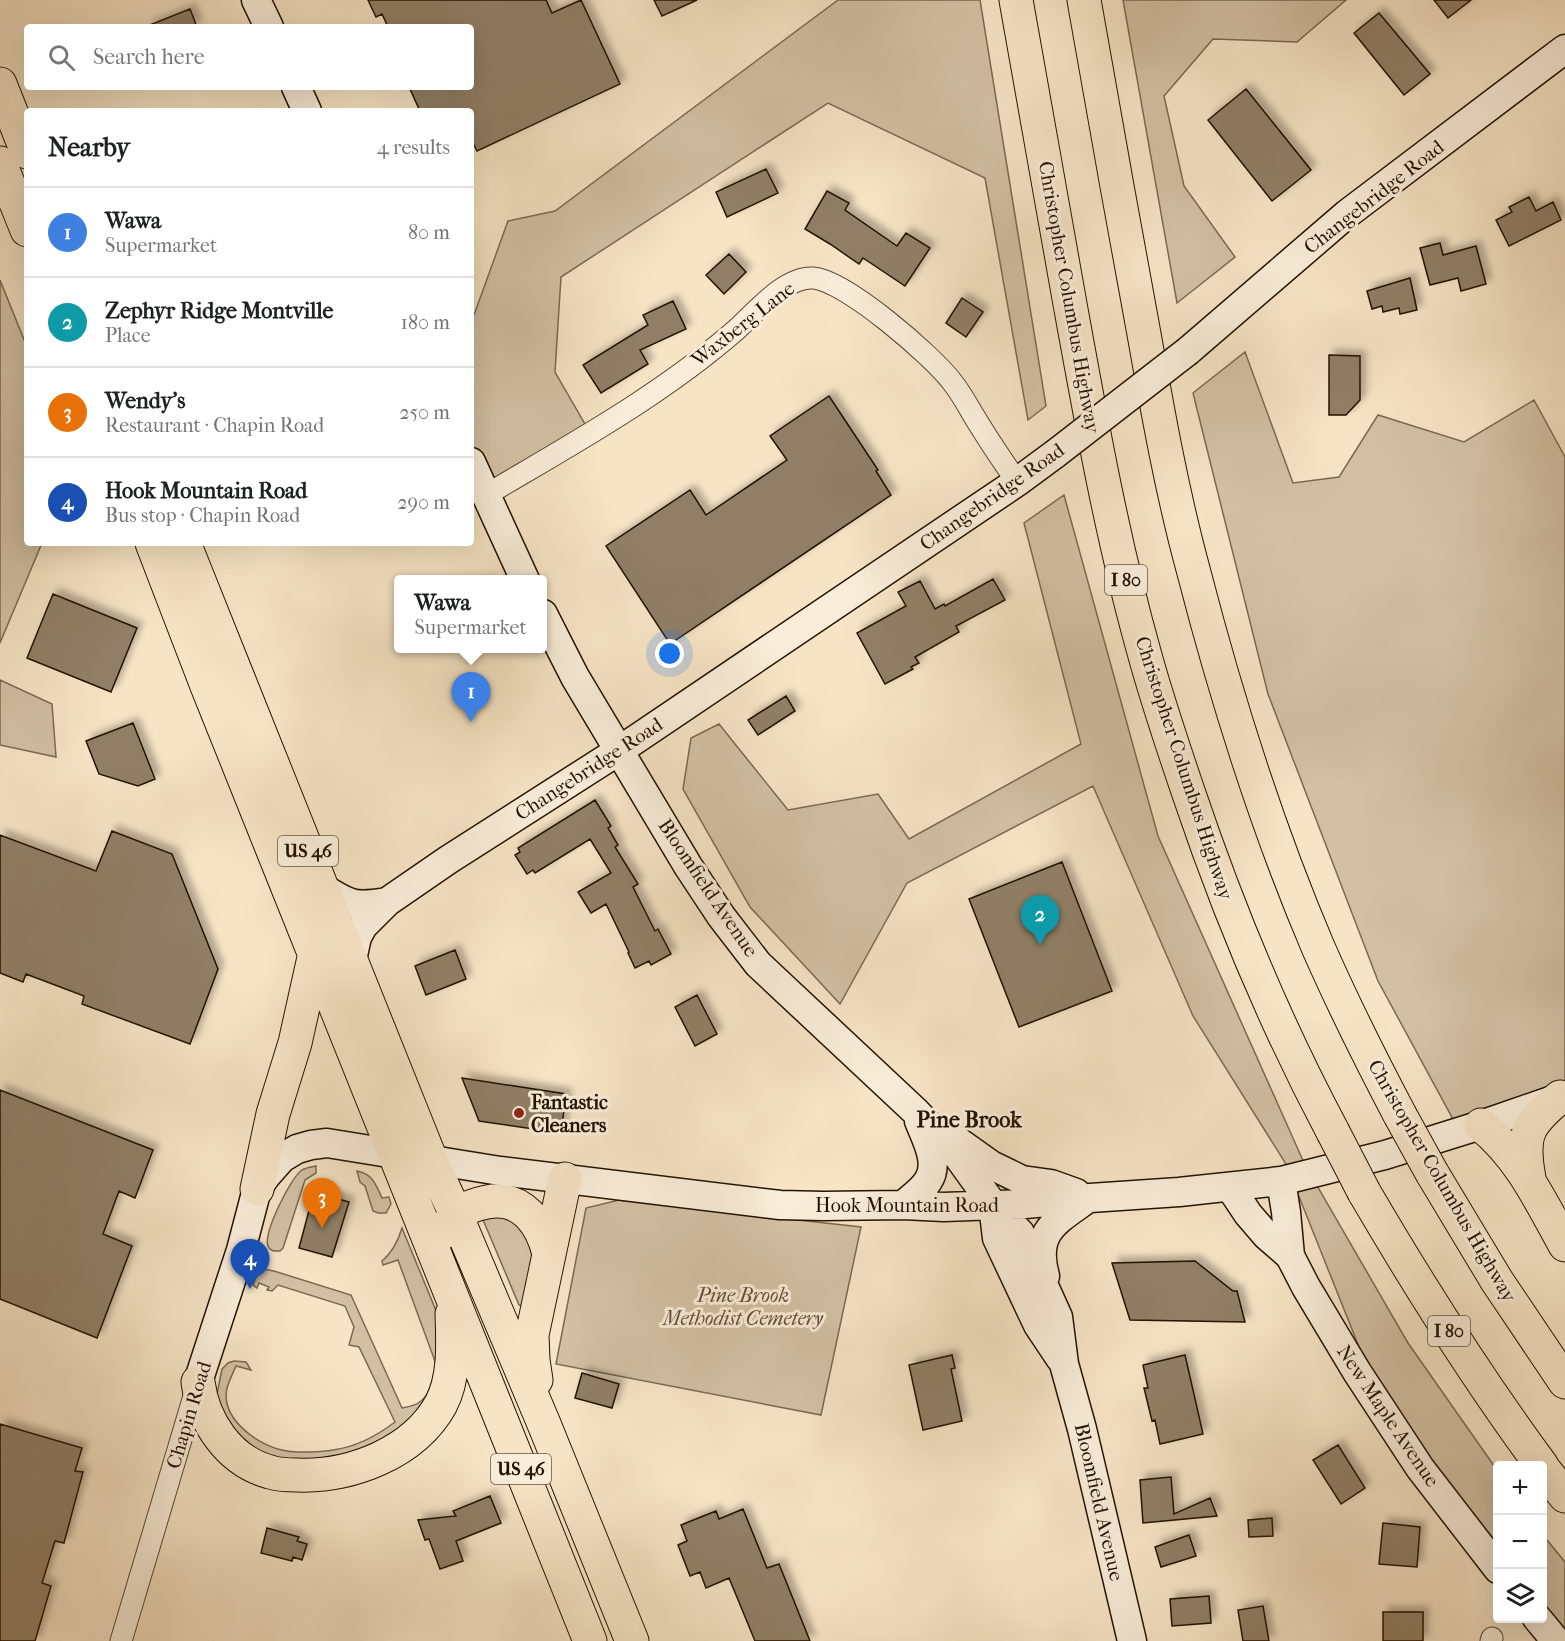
<!DOCTYPE html>
<meta charset="utf-8">
<style>
:root{--surface:#fff;--page:#f6f6f6;--text:#202124;--muted:#757577;--line:#e0e0e0;--accent:#8f2418}
body{margin:0;font-family:"IM FELL French Canon",serif;background:var(--page);color:var(--text)}
.controls{position:absolute;right:18px;bottom:18px;display:grid;overflow:hidden;border-radius:6px;box-shadow:0 6px 24px #0002}
.controls button{width:54px;height:54px;display:grid;place-items:center;padding:0;border:0;border-bottom:2px solid var(--line);background:var(--surface);color:var(--text);font:30px sans-serif}
.you{position:absolute;left:670px;top:654px;width:21px;height:21px;margin:-15px;border:4px solid #fff;border-radius:50%;background:#1a73e8;box-shadow:0 0 0 9px #1a73e833}
.badge{display:grid;place-items:center;width:39px;height:39px;border-radius:50%;background:var(--accent);color:#fff;font-size:20px;font-weight:700}
.pin{position:absolute;translate:-50% -50px;filter:drop-shadow(0 2px 3px #0008)}
.pin::after{content:'';position:absolute;top:32px;width:21px;height:18px;background:inherit;clip-path:polygon(0 0,100% 0,50% 100%)}
.popup{position:absolute;left:394px;top:575px;width:153px;height:78px;box-sizing:border-box;display:grid;place-content:center;border-radius:6px;background:var(--surface);filter:drop-shadow(0 2px 4px #0005);font-size:20px;white-space:nowrap;color:var(--muted)}
.popup b{font-size:22px;color:var(--text)}
.popup::after{content:'';position:absolute;left:50%;top:100%;margin-left:-12px;border:12px solid transparent;border-top-color:var(--surface)}
.list{margin:0;padding:0;list-style:none}
h2{display:flex;justify-content:space-between;align-items:center;height:78px;margin:0;padding:0 24px;font-size:26px}
h2 small{font-size:20px;font-weight:400;color:var(--muted)}
.list li{display:grid;grid-template-columns:39px 1fr auto;gap:18px;align-items:center;box-sizing:border-box;height:90px;padding:0 24px;border-top:2px solid var(--line)}
.list b{display:block;font-size:22px;white-space:nowrap}
.list p{margin:0;font-size:20px;white-space:nowrap;color:var(--muted)}
.list em{font-size:20px;font-style:normal;color:var(--muted)}
.icon{flex:none;width:33px;height:33px;fill:none;stroke:currentColor;stroke-width:2;stroke-linecap:round;stroke-linejoin:round}
.map{position:relative;flex:none;width:1565px;height:1641px;overflow:hidden}
.search{position:absolute;background:var(--surface);box-shadow:0 6px 24px #0002;left:24px;top:24px;width:450px;height:66px;display:flex;align-items:center;gap:15px;box-sizing:border-box;padding:0 21px;border-radius:6px;color:var(--muted);font-size:22px}
.panel{position:absolute;background:var(--surface);box-shadow:0 6px 24px #0002;left:24px;top:108px;width:450px;height:438px;border-radius:6px}
.map>svg:first-child{display:block}
</style>
<div class="map">
<svg width="1565" height="1641" viewBox="0 0 1565 1641">
<defs>
<filter id="shadow"><feDropShadow dx="5.5" dy="-5.5" stdDeviation="3" flood-color="#0004"/></filter>
</defs>
<rect width="100%" height="100%" fill="#f6e4c5"/>
<filter id="stains"><feTurbulence type="fractalNoise" baseFrequency=".00333" numOctaves="4"/><feColorMatrix values="0 0 0 0 .2 0 0 0 0 .09 0 0 0 0 .02 0 0 0 .5 -.17"/></filter>
<radialGradient id="worn" r=".72"><stop offset=".6" stop-color="#630" stop-opacity="0"/><stop offset="1" stop-color="#630" stop-opacity=".3"/></radialGradient>
<!-- green -->
<path fill="#d2c0a4" stroke="#7a6952" stroke-width="1.5" d="M838 0H980L1046 406 1028 420 985 178 828 103 561 277 555 372 593 438 487 499 471 463V317L474 315 508 221 555 211Z
M1123 0H1346L1297 42 1213 39 1164 96 1184 186 1235 257 1177 303Z
M0 280 27 347V543H42L0 643Z
M1245 352 1293 483 1339 477 1378 415 1464 442 1534 400 1565 457V1101L1460 1132 1378 981 1268 694 1193 393Z
M1064 495 1158 836 1305 1165 1408 1343 1497 1470V1560L1391 1427 1286 1164 1193 1016 1093 786 907 883 840 1004 750 907 683 789 691 738 719 724 788 810 878 794 909 839 1081 744 1024 523Z
M0 680 52 704 56 757 0 745Z
M316 1166V1173L305 1180 283 1248 280 1251C275 1251 270 1252 268 1246 263 1234 290 1178 302 1170 305 1168 312 1167 316 1166Z
M357 1171C373 1174 376 1185 382 1198L389 1197 391 1204 386 1213H378L373 1211 365 1186 360 1182Z
M619 1200 861 1227 821 1415 556 1364 586 1208Z
M481 1215H511L537 1247 525 1306 519 1305Z
M402 1228 444 1330 441 1378 398 1435 344 1462H275L235 1440 216 1399 222 1369 228 1363 234 1361 246 1362 251 1370 236 1366C233 1373 229 1381 227 1388 220 1419 259 1447 287 1451 297 1453 323 1452 333 1450 355 1447 378 1435 395 1422L359 1347 349 1345 354 1327 345 1306 278 1285 272 1291 267 1290 269 1287 259 1283 257 1288 253 1285 258 1271 263 1269 274 1271 351 1295 402 1408C408 1407 417 1405 421 1401 431 1393 434 1376 436 1364L398 1260 383 1265 382 1261C392 1253 398 1241 402 1228Z
M1542 1534 1565 1562V1641L1543 1617Z"/>
<!-- building -->
<path fill="#907f66" stroke="#221200" stroke-width="1.5" filter="url(#shadow)" d="M368 0H546L552 13 581 0 620 84 477 151 471 139V111H420L409 87H471V27H388L382 14 376 17Z
M654 0H697L662 16Z
M1434 0H1471L1448 18Z
M190 9 197 27H148L147 26Z
M1379 13 1430 74 1404 95 1354 33Z
M1246 89 1311 170 1272 201 1208 120Z
M766 169 778 193 727 217 716 192Z
M827 191 849 203 845 210 897 246 906 233 930 248 905 286 863 258 859 264 830 244 805 229Z
M1529 197 1536 211 1553 202 1561 220 1509 246 1496 220 1512 212 1509 207Z
M1440 243 1443 255 1476 246 1486 284 1461 291 1458 278 1430 285 1420 248Z
M729 254 746 272 724 294 706 275Z
M1410 278 1417 310 1400 314 1399 308 1383 312 1382 306 1372 309 1367 291Z
M962 298 983 312 966 337 946 323Z
M673 301 686 329 640 350 648 364 601 393 583 365 648 325 643 315Z
M1329 355 1360 356V400L1346 415H1329Z
M829 396 878 470 876 471 891 495 670 644 606 546 690 490 706 515 787 460 770 436Z
M993 579 1005 600 956 626 959 632 915 657 919 663 911 667 913 669 885 684 857 633 906 606 898 592 920 581 935 609 944 604 945 606Z
M53 594 137 628 111 692 27 658Z
M786 696 795 711 758 735 748 720Z
M133 723 155 779 138 786 99 774 86 741Z
M595 800 611 826 608 828 618 845 615 847 638 884 633 887 655 931 658 929 671 954 651 965 649 961 635 968 628 953 629 952 606 904 591 913 578 892 611 873 590 839 535 873 533 870 527 874 515 855 520 852 518 848Z
M112 831 172 854 218 969 190 1044 82 1004 84 996 26 974 23 982 0 973V835L96 871Z
M1062 862 1112 991 1019 1027 969 899Z
M455 950 466 979 426 995 415 966Z
M697 995 717 1034 695 1046 675 1007Z
M462 1078 566 1094 561 1133 479 1121Z
M0 1090 153 1150 135 1198 119 1191 103 1234 132 1246 97 1338 0 1299Z
M314 1192 349 1202 332 1257 299 1248Z
M1195 1261 1233 1291H1237L1245 1322 1130 1320 1112 1263Z
M952 1355 955 1368 951 1369 962 1421 923 1430 909 1365Z
M1185 1355 1203 1434 1160 1444 1155 1420 1152 1421 1144 1388H1148L1143 1365Z
M582 1373 619 1384 612 1408 575 1398Z
M0 1424 82 1448 75 1471 83 1472 64 1543 55 1541 42 1583 51 1586 35 1641H0Z
M1338 1445 1365 1488 1341 1504 1313 1460Z
M1171 1477 1174 1514 1210 1498 1217 1516 1143 1523 1140 1480Z
M490 1496 501 1523 456 1541 463 1561 440 1569 429 1539 425 1540 418 1520 456 1516 453 1511Z
M743 1509 767 1568 779 1564 810 1641H755L729 1578 706 1588 700 1572 690 1576 678 1545 687 1541 681 1525 716 1511 719 1519Z
M1272 1518 1273 1536 1249 1537 1248 1520Z
M1383 1523 1420 1527 1417 1567 1379 1564Z
M267 1528 299 1537 297 1541 307 1544 302 1560 293 1557 292 1561 261 1553Z
M1189 1535 1196 1556 1161 1567 1155 1547Z
M1209 1596 1211 1623 1172 1626 1170 1599Z
M1263 1606 1269 1641H1243L1238 1610Z
M1383 1612H1423V1641H1383Z"/>
<g fill="none" stroke-linecap="round" stroke-linejoin="round">
<defs>
<path id="street" d="M486 495C572 444 660 396 736 330 755 313 785 276 813 278 845 280 933 356 953 383 964 397 972 414 982 429 993 447 1005 464 1017 482
M121 1641 197 1386
M1491 1641 1492 1638"/>
<path id="secondary" d="M256 0 269 27
M296 87 307 111
M1188 351 1347 214 1565 49
M471 462 525 580
M543 614 575 677 688 866 721 916 758 964 915 1111 957 1155 993 1205 1020 1233 1058 1317 1064 1364 1082 1429 1132 1641
M323 888C350 906 356 907 387 902
M352 960 357 937 363 926 387 902 448 860 620 750 1017 482 1055 454
M953 1138 991 1165 1022 1180 1051 1184 1076 1193
M1281 1181 1286 1212 1290 1256
M1230 1187 1248 1214 1266 1235 1290 1256 1306 1287 1357 1372 1420 1468 1498 1569
M903 1205C911 1198 922 1191 928 1181 940 1163 926 1139 919 1121
M993 1205 997 1238 1038 1325 1060 1358
M1045 1276C1033 1232 1055 1222 1087 1199
M198 1382 241 1250 257 1189 266 1176 282 1158 297 1149 311 1145 327 1143 500 1171 780 1205 823 1206 903 1205 944 1207 1025 1204 1090 1198 1179 1192 1281 1181 1385 1155 1481 1125 1559 1098
M1537 1618 1556 1641"/>
<path id="highway" d="M1016 0C1034 101 1052 203 1070 304 1091 420 1112 538 1144 652 1157 700 1173 747 1189 794 1228 910 1275 1023 1333 1132
M1084 0C1104 111 1123 223 1144 334 1158 413 1172 492 1193 569 1226 697 1266 825 1318 947 1343 1004 1371 1060 1400 1115
M0 84 27 152
M0 163 27 230
M152 543 207 686 590 1641
M184 543 431 1160 456 1215 544 1424 632 1641
M1481 1125C1520 1156 1541 1202 1565 1245
M1432 1173 1497 1281 1565 1382
M1529 1178C1521 1135 1527 1124 1560 1097
M257 1189 273 1114 295 1043 315 953
M1364 1192C1419 1286 1477 1378 1542 1466
M442 1233C446 1227 451 1219 457 1215 466 1207 476 1204 487 1202 522 1195 542 1224 549 1254
M536 1380 533 1360 532 1335 565 1179
M198 1382C203 1422 229 1461 270 1472 279 1475 288 1475 297 1475 351 1477 414 1453 441 1404 455 1377 453 1343 452 1314
M1542 1467 1565 1496"/>
</defs>
<!-- street casing -->
<use href="#street" stroke="#574631" stroke-width="23"/>
<!-- secondary casing -->
<use href="#secondary" stroke="#221200" stroke-width="31"/>
<!-- highway casing -->
<use href="#highway" stroke="#221200" stroke-width="35"/>
<!-- street -->
<use href="#street" stroke="#f9edd9" stroke-width="21"/>
<!-- secondary -->
<use href="#secondary" stroke="#f9edd9" stroke-width="28"/>
<!-- highway -->
<use href="#highway" stroke="#f6e4c5" stroke-width="33"/>
<defs>
<path id="secondary-bridge" d="M1055 454 1188 351"/>
<path id="highway-bridge" d="M1400 1115 1432 1173
M1333 1132 1364 1192"/>
</defs>
<!-- secondary-bridge casing -->
<use href="#secondary-bridge" stroke="#221200" stroke-width="31" stroke-linecap="butt"/>
<!-- highway-bridge casing -->
<use href="#highway-bridge" stroke="#221200" stroke-width="35" stroke-linecap="butt"/>
<!-- secondary-bridge -->
<use href="#secondary-bridge" stroke="#f9edd9" stroke-width="28"/>
<!-- highway-bridge -->
<use href="#highway-bridge" stroke="#f6e4c5" stroke-width="33"/>
</g>
<!-- markers -->
<circle fill="#8f2418" stroke="#f9edd9" stroke-width="2" cx="519" cy="1113" r="6"/>
<g text-anchor="middle" dominant-baseline="central" stroke-width="6" stroke-linejoin="round" paint-order="stroke">
<!-- shield labels -->
<g fill="#f9edd9" stroke="#625441" stroke-width="1.5">
<rect x="1105" y="565" width="42" height="30" rx="4.5"/>
<rect x="278" y="836" width="60" height="30" rx="4.5"/>
<rect x="1428" y="1316" width="42" height="30" rx="4.5"/>
<rect x="491" y="1454" width="60" height="30" rx="4.5"/>
</g>
<g font-size="18" font-weight="bold" fill="#221200">
<text x="1126" y="580">I 80</text>
<text x="308" y="851">US 46</text>
<text x="1449" y="1331">I 80</text>
<text x="521" y="1469">US 46</text>
</g>
<!-- street labels -->
<g font-size="20" fill="#221200" stroke="#f9edd9">
<text transform="translate(1374 197) rotate(-38)">Changebridge Road</text>
<text transform="translate(1069 297) rotate(80)">Christopher Columbus Highway</text>
<text transform="translate(743 324) rotate(-38)">Waxberg Lane</text>
<text transform="translate(992 497) rotate(-35)">Changebridge Road</text>
<text transform="translate(1184 768) rotate(72)">Christopher Columbus Highway</text>
<text transform="translate(589 769) rotate(-33)">Changebridge Road</text>
<text transform="translate(708 888) rotate(56)">Bloomfield Avenue</text>
<text transform="translate(1442 1181) rotate(60)">Christopher Columbus Highway</text>
<text x="907" y="1205">Hook Mountain Road</text>
<text transform="translate(189 1415) rotate(-73)">Chapin Road</text>
<text transform="translate(1388 1416) rotate(56)">New Maple Avenue</text>
<text transform="translate(1099 1502) rotate(77)">Bloomfield Avenue</text>
</g>
<!-- poi labels -->
<g font-size="20" font-weight="bold" fill="#221200" stroke="#f9edd9" text-anchor="start">
<text x="531" y="1102">Fantastic<tspan x="531" dy="23">Cleaners</tspan></text>
</g>
<!-- park labels -->
<g font-size="20" font-style="italic" fill="#604f39" stroke="#f9edd9">
<text x="743" y="1295">Pine Brook<tspan x="743" dy="23">Methodist Cemetery</tspan></text>
</g>
<!-- quarter labels -->
<g font-size="22" font-weight="bold" fill="#221200" stroke="#f9edd9">
<text x="969" y="1120">Pine Brook</text>
</g>
</g>
<rect width="100%" height="100%" filter="url(#stains)"/>
<rect width="100%" height="100%" fill="url(#worn)"/>
</svg>
<div class="controls">
<button>+</button>
<button>−</button>
<button><svg class="icon" aria-label="layers" viewBox="0 0 24 24"><path d="M12 4l9 5-9 5-9-5zM3 14l9 5 9-5"/></svg></button>
</div>
<div class="you"></div>
<div class="pin badge" style="left:471px;top:722px;background:#3f7fe0">1</div>
<div class="popup"><b>Wawa</b>Supermarket</div>
<div class="pin badge" style="left:1040px;top:945px;background:#0f9aa8">2</div>
<div class="pin badge" style="left:322px;top:1228px;background:#e8710a">3</div>
<div class="pin badge" style="left:250px;top:1289px;background:#1a4fb4">4</div>
<div class="search"><svg class="icon" aria-label="search" viewBox="0 0 24 24"><circle cx="10" cy="10" r="6"/><path d="M15 15l6 6"/></svg>Search here</div>
<section class="panel">
<h2>Nearby<small>4 results</small></h2>
<ul class="list">
<li><span class="badge" style="background:#3f7fe0">1</span><div><b>Wawa</b><p>Supermarket</p></div><em>80 m</em></li>
<li><span class="badge" style="background:#0f9aa8">2</span><div><b>Zephyr Ridge Montville</b><p>Place</p></div><em>180 m</em></li>
<li><span class="badge" style="background:#e8710a">3</span><div><b>Wendy's</b><p>Restaurant · Chapin Road</p></div><em>250 m</em></li>
<li><span class="badge" style="background:#1a4fb4">4</span><div><b>Hook Mountain Road</b><p>Bus stop · Chapin Road</p></div><em>290 m</em></li>
</ul>
</section>
</div>
